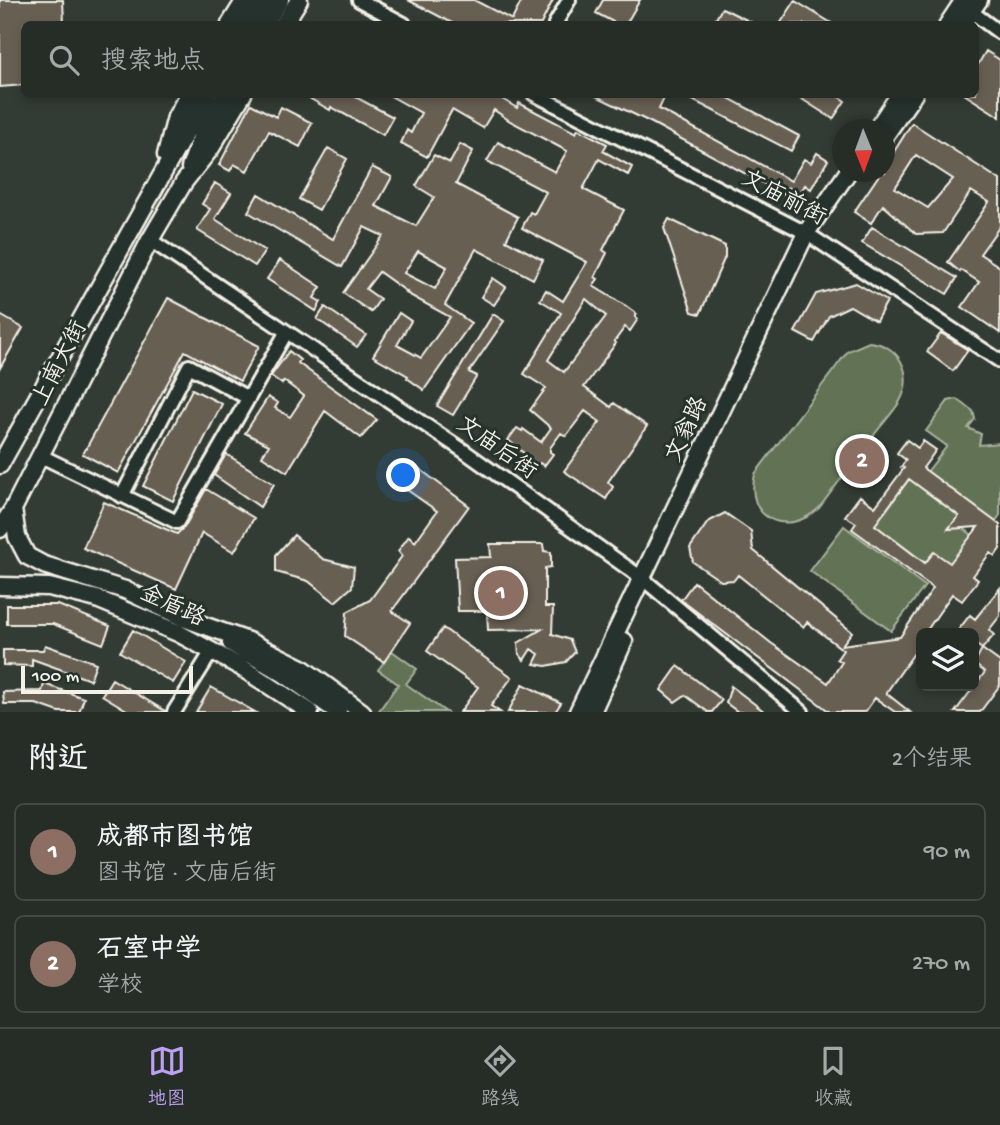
<!DOCTYPE html>
<html lang="zh">
<meta charset="utf-8">
<style>
:root{--surface:#262d27;--page:#323933;--text:#f1f3f6;--muted:#a4a8a7;--line:#424944;--accent:#bca0f2}
body{margin:0;font-family:"Gochi Hand","LXGW WenKai TC",sans-serif;background:var(--page);color:var(--text)}
.controls{position:absolute;right:21px;bottom:21px;display:grid;overflow:hidden;border-radius:10px;box-shadow:0 4px 10px #0003}
.controls button{width:63px;height:63px;display:grid;place-items:center;padding:0;border:0;border-bottom:2px solid var(--line);background:var(--surface);color:var(--text);font:35px sans-serif}
.compass{position:absolute;left:832px;top:119px;width:63px;height:63px;border-radius:50%;background:var(--surface);box-shadow:0 4px 10px #0003;rotate:179deg}
.scale{position:absolute;left:21px;bottom:18px;width:172px;box-sizing:border-box;padding-left:7px;border:4px solid #f4f1e8;border-top:0;font-size:19px;line-height:24px;white-space:nowrap;color:#f4f1e8;-webkit-text-stroke:5px #26332d;paint-order:stroke}
.you{position:absolute;left:404px;top:476px;width:24px;height:24px;margin:-18px;border:5px solid #fff;border-radius:50%;background:#1a73e8;box-shadow:0 0 0 10px #1a73e833}
.badge{display:grid;place-items:center;width:46px;height:46px;border-radius:50%;background:var(--accent);color:#fff;font-size:23px;font-weight:700}
.pin{position:absolute;translate:-50% -50%;border:4px solid #fff;box-shadow:0 2px 7px #0006}
.list{margin:0;padding:0;list-style:none}
h2{display:flex;justify-content:space-between;align-items:center;height:91px;margin:0;padding:0 28px;font-size:30px}
h2 small{font-size:23px;font-weight:400;color:var(--muted)}
.list li{display:grid;grid-template-columns:46px 1fr auto;gap:21px;align-items:center;box-sizing:border-box;height:98px;margin:0 14px 14px;padding:0 14px;border:2px solid var(--line);border-radius:10px}
.list b{display:block;font-size:26px;white-space:nowrap}
.list p{margin:0;font-size:23px;white-space:nowrap;color:var(--muted)}
.list em{font-size:23px;font-style:normal;color:var(--muted)}
.icon{flex:none;width:38px;height:38px;fill:none;stroke:currentColor;stroke-width:2;stroke-linecap:round;stroke-linejoin:round}
.map{position:relative;flex:none;width:1000px;height:712px;overflow:hidden}
.search{position:absolute;background:var(--surface);box-shadow:0 4px 10px #0003;left:21px;right:21px;top:21px;height:77px;display:flex;align-items:center;gap:18px;box-sizing:border-box;padding:0 24px;border-radius:10px;color:var(--muted);font-size:26px}
.sheet{height:315px;background:var(--surface)}
nav{display:flex;justify-content:space-around;align-items:center;box-sizing:border-box;height:98px;border-top:2px solid var(--line);background:var(--surface);font-size:19px;color:var(--muted)}
nav a{display:grid;justify-items:center;gap:4px}
nav .on{color:var(--accent)}
.map>svg:first-child{display:block}
</style>
<div class="map">
<svg width="1000" height="712" viewBox="0 0 1000 712">
<rect width="100%" height="100%" fill="#333c34"/>
<filter id="ink" filterUnits="userSpaceOnUse"><feTurbulence type="fractalNoise" baseFrequency=".0143" numOctaves="2"/><feDisplacementMap in="SourceGraphic" scale="14" xChannelSelector="R" yChannelSelector="G"/><feConvolveMatrix kernelMatrix="1 2 1 2 8 2 1 2 1" color-interpolation-filters="sRGB"/></filter>
<g filter="url(#ink)">
<!-- green -->
<path fill="#627355" stroke="#abb29e" stroke-width="2" d="M869 342C899 344 915 374 900 401 893 413 882 424 874 435 855 460 837 484 819 508 787 538 744 519 755 474L848 351Z
M957 399 973 411 975 419 968 428 981 434 979 445 1000 443V515L995 522 927 472 947 446 926 431 948 401Z
M909 479 959 516 953 523 955 528 961 526 972 535 948 566 936 558 938 555 934 552 925 563 872 523 885 512Z
M844 526 925 586 891 631 810 571Z
M392 651 417 669 406 684 446 712H378L398 684 378 670Z"/>
<!-- building -->
<path fill="#685e52" stroke="#f4f1e8" stroke-width="2" fill-rule="evenodd" d="M0 0H63L64 24H24V85L0 87Z
M408 0H474L512 20 522 0H553L541 24H454Z
M603 0H640L626 24H617L596 13Z
M795 1 833 24H780Z
M722 8 755 24H713Z
M986 51 1000 60V117L964 94H976V68Z
M302 94H350L393 117 383 135 331 107 330 110Z
M387 94H494L517 108 519 103 576 133 578 129 607 144 603 151 632 167 628 175 599 159 583 189 624 210 603 250 607 253 595 277 598 279 593 286 626 306 637 314 635 316 638 319 630 331 625 327 614 342 616 343 584 387 611 407 614 403 647 426 608 482 613 487 606 499 564 471 600 422 585 411 566 436 561 433 550 448V452L553 454 544 466 540 463 538 465 508 440 517 428 522 431 523 429 541 442 551 428 530 410 546 388 524 374 561 313 540 300 546 290 563 301 587 262 522 228 530 212 534 214 546 192 487 161 498 142 555 172 567 151 510 121 494 110 483 128 452 110 427 157 401 143 407 130 411 133 421 113ZM586 299 606 316 564 372 548 360Z
M592 94H666L659 109 791 181 804 159 811 163 817 153 828 160 811 189 805 185 799 194 788 187 783 194 652 123Z
M681 94H721L799 136 791 151Z
M794 94H835L845 101 833 119Z
M251 104 276 117 281 107 312 123 300 147 269 131 247 171 234 164 230 171 219 165Z
M912 123 1000 180V226L980 254 1000 267V333L962 307 979 282 961 270 960 272 948 262 989 202 971 191 943 233 916 234 883 205 871 223 854 212 881 172H885V166ZM916 155 953 179 928 208 895 188Z
M460 144 473 151 456 184 518 217 506 240 543 260 533 279 476 249 445 305 471 323 424 390 407 378 408 376 373 356 399 313 411 321 397 345 421 358 450 317 406 293 407 292 379 272 366 289 380 299 371 312 343 293 383 236 364 227 342 267 248 212 258 194 333 239 372 167 392 177 376 206 416 226 434 197 416 186 434 155 450 163ZM418 251 447 267 435 289 404 273Z
M328 148 347 159 319 210 299 199Z
M215 183 231 193 215 219 265 251 255 266 197 230 210 209 202 204Z
M669 219 725 246V257L700 314 692 312 664 228Z
M872 227 957 278 947 294 862 243Z
M280 260 321 287 314 298 321 302 316 311 267 279Z
M493 278 506 287 494 305 481 297Z
M856 283 887 301 876 321 850 306 829 316 814 342 795 332 816 294Z
M168 298 259 346 240 381 185 351 118 473 83 454Z
M325 307 366 335 357 347 317 319Z
M493 314 504 321 469 372 477 376 453 415 437 406Z
M0 315 23 328 0 368Z
M941 333 968 350 953 371 927 352Z
M289 351 300 360 298 363 377 420 361 438 325 411 287 472 262 456 269 445 245 433 268 397 278 403 275 408 290 417 304 396 284 381 282 384 271 376Z
M192 389 222 404 173 501 143 486Z
M907 440 918 448 923 441 936 450 923 468 1000 525V549L995 556 990 553 973 576 978 580 962 601 952 594 925 633H921V639L915 648 917 649 886 693 910 712H895L875 698 865 712H830L681 600 694 582 771 643 828 683 842 662 837 659 843 650 807 622 803 627 738 575 734 580 721 581 693 562 690 548 708 522 725 513 751 531 753 550 852 632 842 645 900 637 933 588 852 529 856 523 845 516 860 496 875 507 904 468 901 467 906 460 897 453ZM909 479 959 516 948 529 978 527 950 563 934 552 925 563 875 525Z
M226 454 274 484 260 507 214 475Z
M417 467 469 506 392 611 410 623 384 662 345 636 347 612 370 600 402 556 398 551 409 536 415 542 437 511 403 487Z
M206 489 254 518 234 552 202 533 176 589 83 548 104 502 177 534 185 526Z
M294 535 323 559 354 567 352 587 335 602 308 581 276 572V555Z
M490 544H543L544 551 551 552V567L545 568V607H553L552 634 570 640 575 652 566 662 546 666 534 664 539 654 531 649 524 660 519 654 518 643 542 629 488 630 487 611H458L455 558 491 557Z
M1000 588V616L989 630 994 635 982 649 974 643V633H956L970 615 975 619Z
M7 605H58L110 626 103 644 53 624H7Z
M443 628 512 677 491 706 500 712H460L478 687 427 651Z
M133 630 186 662 173 683 120 652Z
M45 645 96 663 90 680 32 659V666L3 665V650H43Z
M982 649 1000 662V685L980 712H955L985 672 974 664Z
M678 666 722 700 712 712H708L685 695 675 702 661 690Z
M112 679 165 711V712H130L102 695Z
M44 684 84 698 79 712H59L36 704H4L3 692 42 691Z
M523 684 561 703 555 712H508Z
M731 686 765 712H738L726 703Z
M211 687 255 712H196Z"/>
<g fill="none" stroke-linecap="round" stroke-linejoin="round">
<defs>
<path id="minor" d="M359 0 404 24
M964 6 1000 33
M555 24 569 0
M534 94 806 233 1000 361
M150 240 464 451 643 579 802 712
M41 456 177 522 286 333
M122 496 189 366 248 398
M174 712 212 651"/>
<path id="major" d="M230 24 245 0
M248 24 263 0
M265 24 280 0
M284 24 299 0
M948 24 964 0
M962 24 979 0
M878 127 900 94
M884 137 914 94
M166 155 176 117 189 94
M190 168 203 132 225 94
M0 465 207 94
M13 509 17 537 27 556 44 565 125 590 186 619 248 641 302 668 362 712
M0 529 13 509 150 240 184 182 211 148 243 94
M0 586 49 587 97 599 178 633 239 666 310 712
M231 643 283 673 338 712
M578 712 806 233 848 172
M592 712 624 641"/>
</defs>
<!-- minor casing -->
<use href="#minor" stroke="#f4f1e8" stroke-width="18"/>
<!-- major casing -->
<use href="#major" stroke="#f4f1e8" stroke-width="21"/>
<!-- minor -->
<use href="#minor" stroke="#26332d" stroke-width="12"/>
<!-- major -->
<use href="#major" stroke="#26332d" stroke-width="16"/>
</g>
</g>
<g text-anchor="middle" dominant-baseline="central" stroke-width="6" stroke-linejoin="round" paint-order="stroke">
<!-- street labels -->
<g font-size="23" fill="#f4f1e8" stroke="#26332d">
<text transform="translate(783 199) rotate(28)">文庙前街</text>
<text transform="translate(61 364) rotate(-63)">上南大街</text>
<text transform="translate(688 430) rotate(-65)">文翁路</text>
<text transform="translate(496 449) rotate(35)">文庙后街</text>
<text transform="translate(172 607) rotate(25)">金盾路</text>
</g>
</g>
</svg>
<div class="controls">
<button><svg class="icon" aria-label="layers" viewBox="0 0 24 24"><path d="M12 4l9 5-9 5-9-5zM3 14l9 5 9-5"/></svg></button>
</div>
<svg class="compass" viewBox="-18 -18 36 36"><path d="M0-13l5 13h-10z" fill="#e53935"/><path d="M0 13l5-13h-10z" fill="#a4a8a7"/></svg>
<div class="scale">100 m</div>
<div class="you"></div>
<div class="pin badge" style="left:501px;top:593px;background:#8d6e63">1</div>
<div class="pin badge" style="left:862px;top:461px;background:#8d6e63">2</div>
<div class="search"><svg class="icon" aria-label="search" viewBox="0 0 24 24"><circle cx="10" cy="10" r="6"/><path d="M15 15l6 6"/></svg>搜索地点</div>
</div>
<section class="sheet">
<h2>附近<small>2个结果</small></h2>
<ul class="list">
<li><span class="badge" style="background:#8d6e63">1</span><div><b>成都市图书馆</b><p>图书馆 · 文庙后街</p></div><em>90 m</em></li>
<li><span class="badge" style="background:#8d6e63">2</span><div><b>石室中学</b><p>学校</p></div><em>270 m</em></li>
</ul>
</section>
<nav>
<a class="on"><svg class="icon" aria-label="map" viewBox="0 0 24 24"><path d="M3 6l6-2 6 2 6-2v14l-6 2-6-2-6 2zM9 4v14M15 6v14"/></svg>地图</a>
<a><svg class="icon" aria-label="directions" viewBox="0 0 24 24"><path d="M12 3l9 9-9 9-9-9zM9 14v-3h6M13 9l2 2-2 2"/></svg>路线</a>
<a><svg class="icon" aria-label="saved" viewBox="0 0 24 24"><path d="M7 4h10v16l-5-4-5 4z"/></svg>收藏</a>
</nav>
